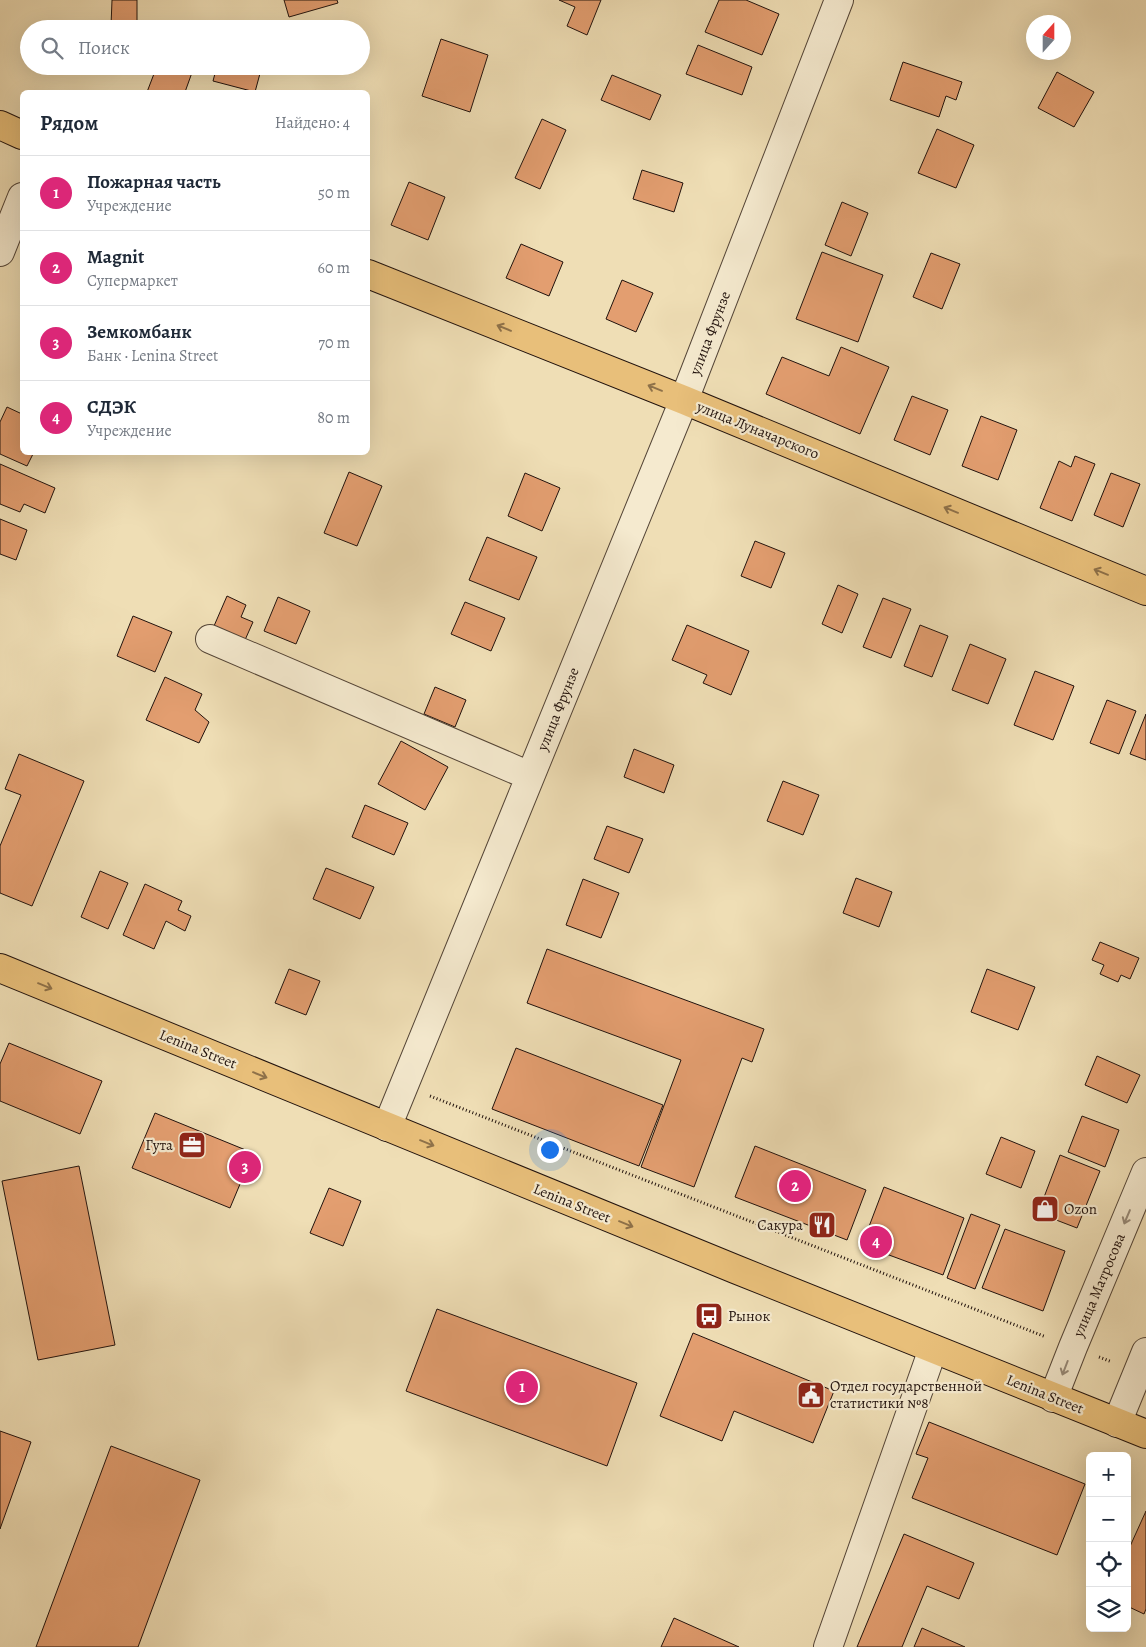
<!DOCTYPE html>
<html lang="ru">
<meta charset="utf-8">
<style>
:root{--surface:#fff;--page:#f6f6f7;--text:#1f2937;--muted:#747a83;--line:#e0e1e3;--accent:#db2777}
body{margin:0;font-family:Alegreya,serif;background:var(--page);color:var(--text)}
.controls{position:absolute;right:15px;bottom:15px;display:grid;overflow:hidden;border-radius:8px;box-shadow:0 5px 20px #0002}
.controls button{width:45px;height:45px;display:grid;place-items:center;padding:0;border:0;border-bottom:1px solid var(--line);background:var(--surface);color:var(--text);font:25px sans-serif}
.compass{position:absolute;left:1026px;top:15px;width:45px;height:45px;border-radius:50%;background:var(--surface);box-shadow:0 5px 20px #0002;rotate:21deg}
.you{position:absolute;left:549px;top:1149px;width:18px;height:18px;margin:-12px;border:4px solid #fff;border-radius:50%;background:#1a73e8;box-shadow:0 0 0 8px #1a73e833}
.badge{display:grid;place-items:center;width:32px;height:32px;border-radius:50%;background:var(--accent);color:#fff;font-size:16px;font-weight:700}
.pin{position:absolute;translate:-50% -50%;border:2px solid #fff;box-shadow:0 1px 5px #0006}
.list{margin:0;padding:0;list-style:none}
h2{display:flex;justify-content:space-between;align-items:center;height:65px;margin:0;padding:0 20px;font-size:21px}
h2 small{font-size:16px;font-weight:400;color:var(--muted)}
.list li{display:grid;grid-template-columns:32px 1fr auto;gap:15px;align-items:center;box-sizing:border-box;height:75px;padding:0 20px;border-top:1px solid var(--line)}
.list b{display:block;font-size:19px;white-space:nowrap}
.list p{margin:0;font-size:16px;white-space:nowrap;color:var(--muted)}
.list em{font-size:16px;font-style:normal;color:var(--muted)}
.icon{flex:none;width:28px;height:28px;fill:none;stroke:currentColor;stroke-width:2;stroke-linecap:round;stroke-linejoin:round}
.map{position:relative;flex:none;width:1146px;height:1647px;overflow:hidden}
.search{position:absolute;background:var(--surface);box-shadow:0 5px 20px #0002;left:20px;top:20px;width:350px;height:55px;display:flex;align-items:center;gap:12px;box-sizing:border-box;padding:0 18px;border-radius:28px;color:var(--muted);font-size:19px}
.panel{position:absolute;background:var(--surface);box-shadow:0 5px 20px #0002;left:20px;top:90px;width:350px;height:365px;border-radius:8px}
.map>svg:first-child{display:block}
</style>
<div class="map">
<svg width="1146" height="1647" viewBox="0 0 1146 1647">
<rect width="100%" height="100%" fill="#efdeb5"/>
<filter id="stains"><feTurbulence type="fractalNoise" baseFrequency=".004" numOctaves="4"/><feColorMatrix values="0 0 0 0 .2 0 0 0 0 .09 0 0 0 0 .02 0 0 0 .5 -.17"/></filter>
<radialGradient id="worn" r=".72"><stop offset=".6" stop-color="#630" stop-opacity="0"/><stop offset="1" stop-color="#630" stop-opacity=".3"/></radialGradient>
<!-- building -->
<path fill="#e39e70" stroke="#21120d" d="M112 0H137V27L111 26Z
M284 0H337L338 3 289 17Z
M559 0H601L587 35 567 26 575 7Z
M719 0H746L779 14 762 55 705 32Z
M441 39 488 55 470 112 422 96Z
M698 45 752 67 742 95 686 74Z
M903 62 962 82 956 100 946 96 939 117 890 100Z
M157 66 194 67 185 92H147Z
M217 66H262L255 92 213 81Z
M1057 72 1094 92 1074 127 1038 108Z
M612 75 661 95 650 120 601 100Z
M542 119 566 130 540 189 515 178Z
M937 129 974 145 956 188 918 173Z
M642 170 683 183 674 212 633 199Z
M409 182 445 197 428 240 391 225Z
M842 202 868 213 851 256 825 245Z
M521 244 563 262 549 296 506 278Z
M822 252 883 275 858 342 796 319Z
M931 253 960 264 942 309 913 297Z
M622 280 653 293 636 332 606 319Z
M841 347 889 367 860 434 766 394 782 357 829 376Z
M912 396 948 410 930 455 894 440Z
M7 407 22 414V452H34L27 466 0 454V422Z
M981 416 1017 430 998 480 962 466Z
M1075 456 1095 464 1072 521 1040 508 1059 461 1071 467Z
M0 464 55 488 45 513 24 504 20 512 0 504Z
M349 472 382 486 357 546 324 533Z
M525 473 560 488 542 531 508 516Z
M1111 473 1140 484 1123 527 1094 515Z
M0 519 27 530 16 560 0 554Z
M487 537 537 557 519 600 469 580Z
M755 541 785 553 771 588 741 576Z
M838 585 858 594 842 633 822 624Z
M227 596 246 605 241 617 253 622 245 640 214 626Z
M278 597 310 611 296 644 264 631Z
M883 598 911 609 891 658 863 647Z
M465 602 505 618 491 651 451 634Z
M133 616 172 632 155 672 117 656Z
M687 625 749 651 731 695 703 683 707 675 672 660Z
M920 625 948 636 932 677 904 666Z
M970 644 1006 659 988 704 952 690Z
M1035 671 1074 686 1053 740 1014 725Z
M165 677 202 694 195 710 209 722 199 743 146 720Z
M435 687 466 700 455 727 424 714Z
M1107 700 1136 711 1119 754 1090 743Z
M1146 714V760L1130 754Z
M401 741 448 767 425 810 378 784Z
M634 749 674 765 664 793 624 777Z
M19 754 84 781 32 906 0 893V846L21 795 5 789Z
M783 781 819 795 803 835 767 821Z
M365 805 408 823 394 855 352 837Z
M607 826 643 839 629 873 594 859Z
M326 868 374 887 360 919 313 899Z
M100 871 128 883 108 929 81 917Z
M856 878 892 892 879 927 843 913Z
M583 879 619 893 601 938 566 925Z
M145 884 182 901 178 910 191 916 185 931 166 921 154 949 123 935Z
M1100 942 1139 958 1130 979 1121 975 1118 982 1100 974 1104 965 1092 960Z
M547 949 764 1029 752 1062 742 1058 694 1187 641 1167 681 1060 527 1003Z
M289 969 320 981 306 1015 275 1003Z
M987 969 1035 987 1018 1030 971 1012Z
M9 1043 102 1081 80 1134 0 1101V1064Z
M516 1048 663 1105 639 1166 492 1109Z
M1097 1056 1140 1075 1127 1103 1085 1085Z
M155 1113 253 1153 230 1208 132 1168Z
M1082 1116 1119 1130 1105 1167 1068 1152Z
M1001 1137 1035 1151 1021 1188 986 1174Z
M755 1146 866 1190 847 1240 735 1197Z
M1060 1155 1100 1171 1077 1228 1038 1213Z
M79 1166 115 1345 38 1360 2 1181Z
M884 1187 964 1218 943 1275 862 1245Z
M329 1188 361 1201 343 1246 310 1233Z
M971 1214 1000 1225 975 1289 947 1278Z
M1005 1229 1065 1251 1043 1311 982 1288Z
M437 1309 637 1383 607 1466 406 1391Z
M693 1333 834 1391 813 1443 734 1411 722 1441 660 1416Z
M929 1422 1085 1484 1057 1555 912 1498 928 1458 916 1454Z
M0 1431 31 1442 0 1529Z
M111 1446 200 1480 138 1647H36Z
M1146 1511V1609L1144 1614 1127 1606V1553Z
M904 1534 974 1563 959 1599 927 1586 902 1647H857Z
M674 1618 739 1647H661Z
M922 1628 965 1647H914Z"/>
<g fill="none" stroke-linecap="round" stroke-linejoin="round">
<defs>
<path id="minor" d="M0 252 22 197
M210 639 530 776
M387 1127 684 400 839 0
M1053 1398 1073 1347 1146 1172
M1117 1423 1146 1352
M828 1647 933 1349"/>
<path id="major" d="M0 125 22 135
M368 274 684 400 1146 591
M0 968 735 1269 1146 1434"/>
</defs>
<!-- minor casing -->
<use href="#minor" stroke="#544537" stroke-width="30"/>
<!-- major casing -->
<use href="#major" stroke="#21120d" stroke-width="30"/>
<!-- path -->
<path stroke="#21120d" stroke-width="3" stroke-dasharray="1 2.5" stroke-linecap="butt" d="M430 1096 1046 1337
M1099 1357 1112 1362"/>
<!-- minor -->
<use href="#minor" stroke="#f5eacf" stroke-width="28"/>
<!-- major -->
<use href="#major" stroke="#e8bf7a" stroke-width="28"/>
</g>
<!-- one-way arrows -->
<defs><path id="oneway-shaft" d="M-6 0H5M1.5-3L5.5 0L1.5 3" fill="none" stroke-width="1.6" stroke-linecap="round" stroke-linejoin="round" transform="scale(1.25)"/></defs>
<g stroke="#8e7149">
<use href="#oneway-shaft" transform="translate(504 328) rotate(-158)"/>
<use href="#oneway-shaft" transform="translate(655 388) rotate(-158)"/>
<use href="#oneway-shaft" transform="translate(951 510) rotate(-158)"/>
<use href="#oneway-shaft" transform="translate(1101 572) rotate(-158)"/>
<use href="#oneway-shaft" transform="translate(45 986) rotate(22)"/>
<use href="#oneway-shaft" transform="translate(260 1075) rotate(22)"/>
<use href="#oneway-shaft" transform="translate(427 1143) rotate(22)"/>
<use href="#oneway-shaft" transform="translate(626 1224) rotate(22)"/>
</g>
<g stroke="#968978">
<use href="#oneway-shaft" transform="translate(1127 1217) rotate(113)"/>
<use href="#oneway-shaft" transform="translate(1065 1368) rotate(111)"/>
</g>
<!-- icons -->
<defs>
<symbol id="office-square" viewBox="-11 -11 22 22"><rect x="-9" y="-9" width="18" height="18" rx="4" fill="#8f2418" stroke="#f5eacf"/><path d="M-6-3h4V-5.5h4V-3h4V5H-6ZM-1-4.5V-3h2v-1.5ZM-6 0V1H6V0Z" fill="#fff"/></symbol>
<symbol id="shop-square" viewBox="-11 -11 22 22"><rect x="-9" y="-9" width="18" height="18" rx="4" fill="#8f2418" stroke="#f5eacf"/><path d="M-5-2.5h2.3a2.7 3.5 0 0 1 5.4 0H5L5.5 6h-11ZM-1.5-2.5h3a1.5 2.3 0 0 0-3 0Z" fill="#fff"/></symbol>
<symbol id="restaurant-square" viewBox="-11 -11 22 22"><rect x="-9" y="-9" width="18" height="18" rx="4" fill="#8f2418" stroke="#f5eacf"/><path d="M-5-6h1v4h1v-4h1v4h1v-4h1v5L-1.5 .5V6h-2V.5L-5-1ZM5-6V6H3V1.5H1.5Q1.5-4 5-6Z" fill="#fff"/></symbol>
<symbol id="bus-square" viewBox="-11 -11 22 22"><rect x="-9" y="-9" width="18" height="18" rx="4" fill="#8f2418" stroke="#f5eacf"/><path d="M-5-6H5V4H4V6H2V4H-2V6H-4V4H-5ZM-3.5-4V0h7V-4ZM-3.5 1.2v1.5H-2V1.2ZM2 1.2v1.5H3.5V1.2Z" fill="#fff"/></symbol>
<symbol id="civic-square" viewBox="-11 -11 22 22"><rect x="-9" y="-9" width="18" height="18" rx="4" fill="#8f2418" stroke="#f5eacf"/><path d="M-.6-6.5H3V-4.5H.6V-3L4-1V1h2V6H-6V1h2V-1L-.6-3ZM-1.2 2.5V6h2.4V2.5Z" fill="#fff"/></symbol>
</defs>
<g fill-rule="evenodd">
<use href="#office-square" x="176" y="1129" width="32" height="32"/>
<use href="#shop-square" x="1029" y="1193" width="32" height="32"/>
<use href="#restaurant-square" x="806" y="1209" width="32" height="32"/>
<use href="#bus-square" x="693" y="1300" width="32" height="32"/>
<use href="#civic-square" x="795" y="1379" width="32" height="32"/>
</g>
<g text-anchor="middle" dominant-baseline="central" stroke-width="4.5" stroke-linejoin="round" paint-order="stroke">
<!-- street labels -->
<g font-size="15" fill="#21120d" stroke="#f5eacf">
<text transform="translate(710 333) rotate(-69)">улица Фрунзе</text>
<text transform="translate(758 430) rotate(22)">улица Луначарского</text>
<text transform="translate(558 709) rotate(-68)">улица Фрунзе</text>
<text transform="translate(198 1049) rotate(22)">Lenina Street</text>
<text transform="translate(572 1203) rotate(22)">Lenina Street</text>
<text transform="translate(1099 1285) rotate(-67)">улица Матросова</text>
<text transform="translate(1045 1394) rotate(22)">Lenina Street</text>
</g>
<!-- poi labels -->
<g font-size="15" fill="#21120d" stroke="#f5eacf" text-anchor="start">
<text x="173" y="1145" text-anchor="end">Гута</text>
<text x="1064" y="1209">Ozon</text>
<text x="803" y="1225" text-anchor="end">Сакура</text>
<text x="728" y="1316">Рынок</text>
<text x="830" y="1386">Отдел государственной<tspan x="830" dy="17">статистики №8</tspan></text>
</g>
</g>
<rect width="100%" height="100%" filter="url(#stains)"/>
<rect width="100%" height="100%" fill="url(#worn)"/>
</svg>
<div class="controls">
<button>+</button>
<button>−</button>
<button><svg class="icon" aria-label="locate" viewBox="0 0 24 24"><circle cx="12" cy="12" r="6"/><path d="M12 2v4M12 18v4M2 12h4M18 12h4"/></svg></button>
<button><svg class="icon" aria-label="layers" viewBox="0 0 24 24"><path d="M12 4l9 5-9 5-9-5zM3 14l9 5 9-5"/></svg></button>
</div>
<svg class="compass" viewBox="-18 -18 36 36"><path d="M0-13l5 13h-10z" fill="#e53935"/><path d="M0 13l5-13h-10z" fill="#747a83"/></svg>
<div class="you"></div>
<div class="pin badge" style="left:522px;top:1387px">1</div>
<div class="pin badge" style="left:795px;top:1186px">2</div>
<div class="pin badge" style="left:245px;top:1167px">3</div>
<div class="pin badge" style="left:876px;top:1242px">4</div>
<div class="search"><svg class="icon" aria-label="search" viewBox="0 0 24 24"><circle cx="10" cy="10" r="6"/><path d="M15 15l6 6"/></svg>Поиск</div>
<section class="panel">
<h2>Рядом<small>Найдено: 4</small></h2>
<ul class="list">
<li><span class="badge">1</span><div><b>Пожарная часть</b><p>Учреждение</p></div><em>50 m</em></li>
<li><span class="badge">2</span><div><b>Magnit</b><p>Супермаркет</p></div><em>60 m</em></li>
<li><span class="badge">3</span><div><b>Земкомбанк</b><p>Банк · Lenina Street</p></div><em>70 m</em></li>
<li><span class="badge">4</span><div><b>СДЭК</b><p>Учреждение</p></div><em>80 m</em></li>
</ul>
</section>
</div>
